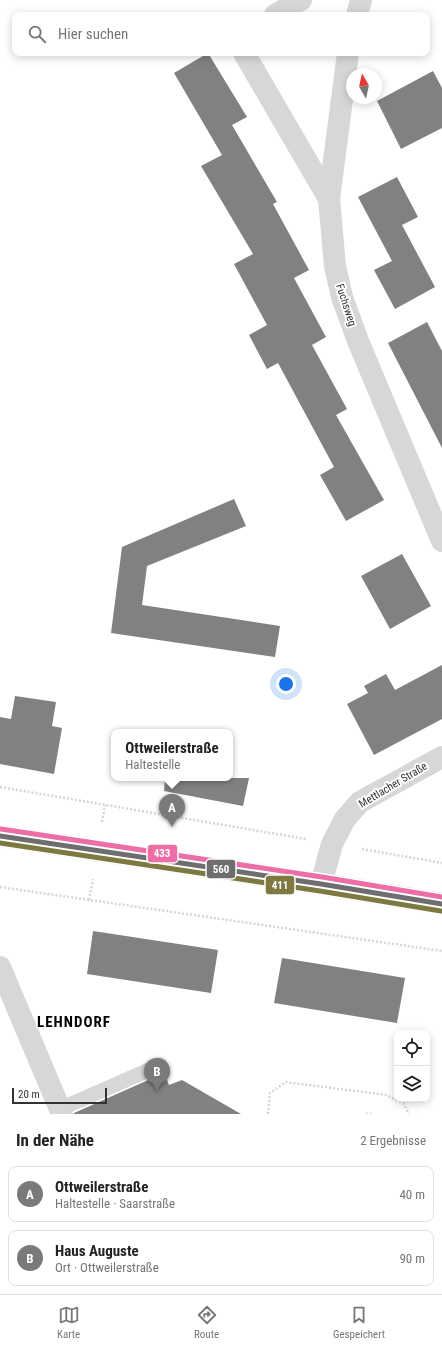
<!DOCTYPE html>
<html lang="de">
<meta charset="utf-8">
<style>
:root{--surface:#fff;--page:#f6f6f6;--text:#222;--muted:#767676;--line:#e0e0e0;--accent:#7a7a7a}
body{margin:0;font-family:"Roboto Condensed",sans-serif;background:var(--page);color:var(--text)}
.controls{position:absolute;right:12px;bottom:12px;display:grid;overflow:hidden;border-radius:8px;box-shadow:0 2px 10px #0003}
.controls button{width:36px;height:36px;display:grid;place-items:center;padding:0;border:0;border-bottom:1px solid var(--line);background:var(--surface);color:var(--text);font:20px sans-serif}
.compass{position:absolute;left:346px;top:68px;width:36px;height:36px;border-radius:50%;background:var(--surface);box-shadow:0 2px 10px #0003;rotate:351deg}
.scale{position:absolute;left:12px;bottom:10px;width:95px;box-sizing:border-box;padding-left:4px;border:2px solid #333;border-top:0;font-size:11px;line-height:14px;white-space:nowrap;color:#333;-webkit-text-stroke:3px #fff;paint-order:stroke}
.you{position:absolute;left:286px;top:684px;width:14px;height:14px;margin:-10px;border:3px solid #fff;border-radius:50%;background:#1a73e8;box-shadow:0 0 0 6px #1a73e833}
.badge{display:grid;place-items:center;width:26px;height:26px;border-radius:50%;background:var(--accent);color:#fff;font-size:13px;font-weight:700}
.pin{position:absolute;translate:-50% -33px;filter:drop-shadow(0 1px 2px #0008)}
.pin::after{content:'';position:absolute;top:21px;width:14px;height:12px;background:inherit;clip-path:polygon(0 0,100% 0,50% 100%)}
.popup{position:absolute;left:111px;top:729px;width:122px;height:52px;box-sizing:border-box;display:grid;place-content:center;border-radius:8px;background:var(--surface);filter:drop-shadow(0 1px 3px #0005);font-size:13px;white-space:nowrap;color:var(--muted)}
.popup b{font-size:15px;color:var(--text)}
.popup::after{content:'';position:absolute;left:50%;top:100%;margin-left:-8px;border:8px solid transparent;border-top-color:var(--surface)}
.list{margin:0;padding:0;list-style:none}
h2{display:flex;justify-content:space-between;align-items:center;height:52px;margin:0;padding:0 16px;font-size:17px}
h2 small{font-size:13px;font-weight:400;color:var(--muted)}
.list li{display:grid;grid-template-columns:26px 1fr auto;gap:12px;align-items:center;box-sizing:border-box;height:56px;margin:0 8px 8px;padding:0 8px;border:1px solid var(--line);border-radius:8px}
.list b{display:block;font-size:15px;white-space:nowrap}
.list p{margin:0;font-size:13px;white-space:nowrap;color:var(--muted)}
.list em{font-size:13px;font-style:normal;color:var(--muted)}
.icon{flex:none;width:22px;height:22px;fill:none;stroke:currentColor;stroke-width:2;stroke-linecap:round;stroke-linejoin:round}
.map{position:relative;flex:none;width:442px;height:1114px;overflow:hidden}
.search{position:absolute;background:var(--surface);box-shadow:0 2px 10px #0003;left:12px;right:12px;top:12px;height:44px;display:flex;align-items:center;gap:10px;box-sizing:border-box;padding:0 14px;border-radius:8px;color:var(--muted);font-size:15px}
.sheet{height:180px;background:var(--surface)}
nav{display:flex;justify-content:space-around;align-items:center;box-sizing:border-box;height:56px;border-top:1px solid var(--line);background:var(--surface);font-size:11px;color:var(--muted)}
nav a{display:grid;justify-items:center;gap:2px}
nav .on{color:var(--accent)}
.map>svg:first-child{display:block}
</style>
<div class="map">
<svg width="442" height="1114" viewBox="0 0 442 1114">
<rect width="100%" height="100%" fill="#fff"/>
<!-- building -->
<path fill="#818181" d="M208 53 247 117 232 125 277 202 273 204 309 270 294 278 326 337 312 345 347 409 336 415 384 500 346 521 320 475 334 467 278 363 267 369 249 335 267 325 234 264 253 254 201 166 222 155 174 73Z
M433 71 442 88V128L401 149 377 101Z
M397 177 418 217 402 225 435 287 395 309 374 270 392 261 358 197Z
M427 322 442 351V448L388 343Z
M234 499 246 526 147 566 142 605 280 626 275 657 111 633 122 547Z
M402 554 431 606 390 629 361 576Z
M442 665V719L374 755 347 704 368 693 364 686 386 674 395 690Z
M15 696 56 702 52 726 62 728 54 774 0 764V717L11 719Z
M165 778H249L243 806 164 791Z
M93 931 218 950 211 993 87 974Z
M282 958 405 978 397 1023 274 1003Z
M164 1073 169 1085 182 1080 241 1114H74V1113Z"/>
<g fill="none" stroke-linecap="round" stroke-linejoin="round">
<!-- path -->
<path stroke="#d6d6d6" stroke-width="2.5" stroke-dasharray="2 2" stroke-linecap="butt" d="M0 787 306 839
M102 822 105 805
M362 849 442 863
M0 887 442 951
M89 900 93 879
M268 1114 270 1093 286 1082 386 1095 404 1104 409 1114
M366 1114 369 1113 371 1114"/>
<!-- service -->
<path stroke="#d7d7d7" stroke-width="15" d="M60 1109 160 1065"/>
<!-- minor -->
<path stroke="#d7d7d7" stroke-width="22" d="M275 15 301 0
M357 15 361 0
M244 53 329 199
M348 53 329 199 335 266 342 297 358 341 442 541
M321 884 332 844 345 819 360 802 442 757
M0 967 62 1114"/>
<!-- tertiary -->
<path stroke="#d7d7d7" stroke-width="22" d="M0 836 321 884 442 904"/>
<defs>
<path id="bus-1" d="M0 836 321 884 442 904"/>
<path id="bus-2" d="M0 843 320 891 441 911"/>
<path id="bus-3" d="M1 829 322 877 442 897"/>
</defs>
<!-- bus-1 casing -->
<use href="#bus-1" stroke="#fff" stroke-width="8"/>
<!-- bus-2 casing -->
<use href="#bus-2" stroke="#fff" stroke-width="8"/>
<!-- bus-3 casing -->
<use href="#bus-3" stroke="#fff" stroke-width="8"/>
<!-- bus-1 -->
<use href="#bus-1" stroke="#6e6e6e" stroke-width="5"/>
<!-- bus-2 -->
<use href="#bus-2" stroke="#7e7940" stroke-width="5"/>
<!-- bus-3 -->
<use href="#bus-3" stroke="#ed6ea7" stroke-width="5"/>
</g>
<g text-anchor="middle" dominant-baseline="central" stroke-width="4" stroke-linejoin="round" paint-order="stroke">
<!-- street labels -->
<g font-size="11" fill="#333" stroke="#fff">
<text transform="translate(346 305) rotate(72)">Fuchsweg</text>
<text transform="translate(393 785) rotate(-31)">Mettlacher Straße</text>
</g>
<!-- district labels -->
<g font-size="15" font-weight="bold" letter-spacing="1" fill="#000" stroke="#fff">
<text x="74" y="1022">LEHNDORF</text>
</g>
</g>
<g stroke="#fff" stroke-width="1.5">
<rect x="147" y="844" width="31" height="19" rx="4" fill="#ed6ea7"/>
<rect x="206" y="859" width="30" height="20" rx="4" fill="#6e6e6e"/>
<rect x="265" y="875" width="30" height="20" rx="4" fill="#7e7940"/>
</g>
<g font-size="11" text-anchor="middle" font-weight="bold" fill="#fff">
<text x="162" y="857">433</text>
<text x="221" y="873">560</text>
<text x="280" y="889">411</text>
</g>
</svg>
<div class="controls">
<button><svg class="icon" aria-label="locate" viewBox="0 0 24 24"><circle cx="12" cy="12" r="6"/><path d="M12 2v4M12 18v4M2 12h4M18 12h4"/></svg></button>
<button><svg class="icon" aria-label="layers" viewBox="0 0 24 24"><path d="M12 4l9 5-9 5-9-5zM3 14l9 5 9-5"/></svg></button>
</div>
<svg class="compass" viewBox="-18 -18 36 36"><path d="M0-13l5 13h-10z" fill="#e53935"/><path d="M0 13l5-13h-10z" fill="#767676"/></svg>
<div class="scale">20 m</div>
<div class="you"></div>
<div class="pin badge" style="left:172px;top:827px">A</div>
<div class="popup"><b>Ottweilerstraße</b>Haltestelle</div>
<div class="pin badge" style="left:157px;top:1091px">B</div>
<div class="search"><svg class="icon" aria-label="search" viewBox="0 0 24 24"><circle cx="10" cy="10" r="6"/><path d="M15 15l6 6"/></svg>Hier suchen</div>
</div>
<section class="sheet">
<h2>In der Nähe<small>2 Ergebnisse</small></h2>
<ul class="list">
<li><span class="badge">A</span><div><b>Ottweilerstraße</b><p>Haltestelle · Saarstraße</p></div><em>40 m</em></li>
<li><span class="badge">B</span><div><b>Haus Auguste</b><p>Ort · Ottweilerstraße</p></div><em>90 m</em></li>
</ul>
</section>
<nav>
<a class="on"><svg class="icon" aria-label="map" viewBox="0 0 24 24"><path d="M3 6l6-2 6 2 6-2v14l-6 2-6-2-6 2zM9 4v14M15 6v14"/></svg>Karte</a>
<a><svg class="icon" aria-label="directions" viewBox="0 0 24 24"><path d="M12 3l9 9-9 9-9-9zM9 14v-3h6M13 9l2 2-2 2"/></svg>Route</a>
<a><svg class="icon" aria-label="saved" viewBox="0 0 24 24"><path d="M7 4h10v16l-5-4-5 4z"/></svg>Gespeichert</a>
</nav>
